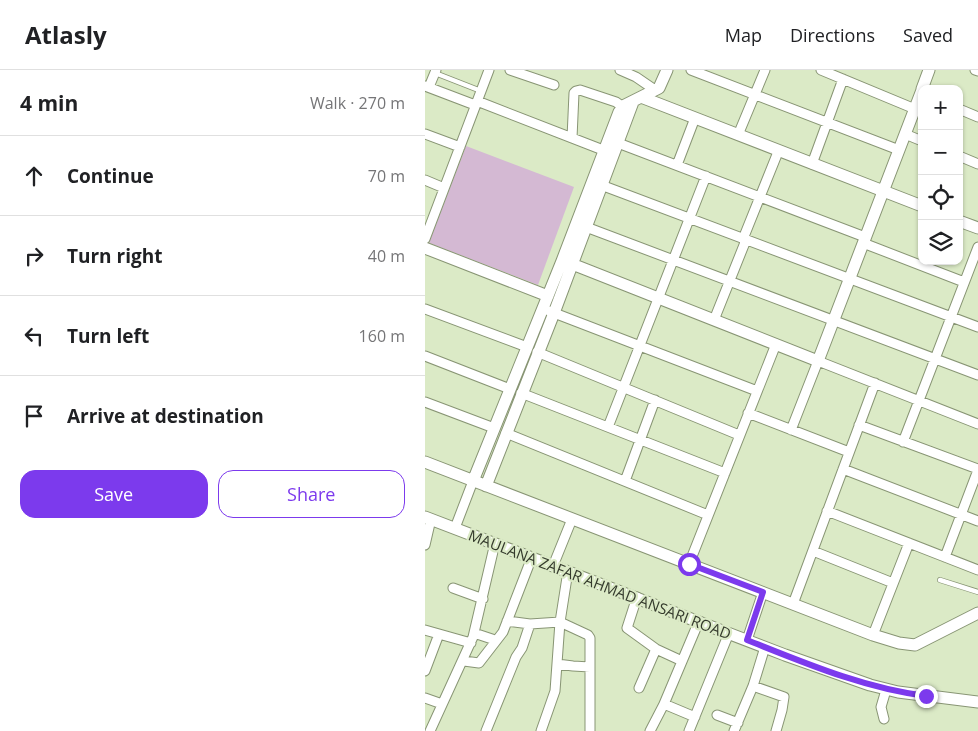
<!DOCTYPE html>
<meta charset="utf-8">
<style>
:root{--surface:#fff;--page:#f6f6f6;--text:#202124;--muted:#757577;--line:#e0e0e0;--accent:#7c3aed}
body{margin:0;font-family:"Open Sans",sans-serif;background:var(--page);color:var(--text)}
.controls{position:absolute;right:15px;top:15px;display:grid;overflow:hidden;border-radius:10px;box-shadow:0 1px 4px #0004}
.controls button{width:45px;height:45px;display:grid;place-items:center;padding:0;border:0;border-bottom:1px solid var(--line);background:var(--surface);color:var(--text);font:25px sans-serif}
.stop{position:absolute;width:15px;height:15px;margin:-11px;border:4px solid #7c3aed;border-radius:50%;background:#fff}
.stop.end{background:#7c3aed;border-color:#fff;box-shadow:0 1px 5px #0008}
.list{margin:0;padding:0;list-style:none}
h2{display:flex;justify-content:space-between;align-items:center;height:65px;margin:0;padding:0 20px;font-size:21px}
h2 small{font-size:16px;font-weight:400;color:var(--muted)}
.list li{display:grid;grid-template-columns:32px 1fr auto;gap:15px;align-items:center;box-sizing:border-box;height:80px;padding:0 20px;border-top:1px solid var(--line)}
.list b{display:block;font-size:19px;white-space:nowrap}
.list em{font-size:16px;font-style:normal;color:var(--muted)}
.actions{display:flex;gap:10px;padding:15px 20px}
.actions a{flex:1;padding:11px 0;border:1px solid var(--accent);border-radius:15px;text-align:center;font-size:18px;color:var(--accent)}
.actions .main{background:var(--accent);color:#fff}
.icon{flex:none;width:28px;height:28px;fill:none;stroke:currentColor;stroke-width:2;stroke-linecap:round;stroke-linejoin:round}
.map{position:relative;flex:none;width:553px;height:661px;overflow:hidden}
header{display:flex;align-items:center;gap:30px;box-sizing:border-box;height:70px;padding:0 25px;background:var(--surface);border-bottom:1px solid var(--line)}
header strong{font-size:24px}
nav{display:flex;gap:28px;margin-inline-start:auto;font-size:18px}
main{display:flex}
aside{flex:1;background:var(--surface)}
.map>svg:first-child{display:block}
</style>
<header>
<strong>Atlasly</strong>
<nav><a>Map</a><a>Directions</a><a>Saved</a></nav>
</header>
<main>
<aside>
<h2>4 min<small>Walk · 270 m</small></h2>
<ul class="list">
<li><svg class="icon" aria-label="ahead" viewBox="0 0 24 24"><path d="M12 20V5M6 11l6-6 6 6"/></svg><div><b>Continue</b></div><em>70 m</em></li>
<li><svg class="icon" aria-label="right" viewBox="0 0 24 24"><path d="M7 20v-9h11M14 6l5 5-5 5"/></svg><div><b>Turn right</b></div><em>40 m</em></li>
<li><svg class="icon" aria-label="left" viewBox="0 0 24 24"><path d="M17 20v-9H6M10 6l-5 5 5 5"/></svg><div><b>Turn left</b></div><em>160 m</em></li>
<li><svg class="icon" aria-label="arrive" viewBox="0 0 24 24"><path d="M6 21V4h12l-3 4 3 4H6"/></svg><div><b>Arrive at destination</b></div></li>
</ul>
<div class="actions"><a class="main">Save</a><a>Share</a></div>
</aside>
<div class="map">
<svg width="553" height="661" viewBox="0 0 553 661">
<rect width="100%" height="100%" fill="#dbeac6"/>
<!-- green -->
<path fill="#d4b9d3" d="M41 76 149 117 113 215 4 173Z"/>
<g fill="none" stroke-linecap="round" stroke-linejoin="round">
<defs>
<path id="service" d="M10 3 56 21
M515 510 553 522"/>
<path id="minor" d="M85 0 129 15
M195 0 211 7 230 20
M266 0 474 80
M396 0 490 39
M550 0 553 1
M0 16 50 35
M4 17 11 0
M52 31 178 80
M534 39 553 47
M0 64 35 77
M480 64 497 71
M313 65 340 0
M147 68 149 23 151 21 155 20 191 32 198 37
M193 73 440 167
M534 86 553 94
M387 94 418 9
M252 95 270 48
M0 110 19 118
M176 115 553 257
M161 157 553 305
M0 169 64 0
M318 169 353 82
M438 173 539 212
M0 239 102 277
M124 241 332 321
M289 250 321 170
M112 282 314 365
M0 286 85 319
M96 323 300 403
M0 332 69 358
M323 343 424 382
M434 355 553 399
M183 357 281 106
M366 360 393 291 553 354
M81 363 283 445
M478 372 553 177
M418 399 553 451
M200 411 230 330
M402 441 553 500
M30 458 48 411
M0 475 6 449
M388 481 468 513
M520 487 553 400
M264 494 351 274
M128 496 147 449
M28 518 58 529
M212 527 202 558 231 579 257 591
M368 534 450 313
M82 551 105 554 135 552 163 565 165 568V661
M0 560 46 573
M49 563 70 570
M448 565 484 473
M322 570 338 522
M39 591 54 593 78 562 107 487
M132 594 148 596 165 597
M0 601 14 564
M328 616 359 627 357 640 351 661
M214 618 231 579
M0 628 17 634
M239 634 270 647
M292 645 313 653
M459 649 456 637 461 620
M5 661 48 567 70 473
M61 661 91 587 97 578 105 554
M116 661 130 621 135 552 143 501
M225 661 239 634 274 551
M264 661 304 563
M309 661 328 616 340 577"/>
<path id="tertiary" d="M497 19 504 0
M216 27 497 136
M534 151 553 158
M0 178 123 226
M147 194 393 291 497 20
M0 392 448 565 474 573 490 575 553 543
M48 411 137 191 194 42 200 35 234 18 242 0
M61 416 129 243 208 32
M0 447 360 585 445 615 473 622 553 632"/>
</defs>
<!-- service casing -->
<use href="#service" stroke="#889574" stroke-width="6"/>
<!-- minor casing -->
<use href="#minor" stroke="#889574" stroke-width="11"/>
<!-- tertiary casing -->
<use href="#tertiary" stroke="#889574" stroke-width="13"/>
<!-- service -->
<use href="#service" stroke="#fff" stroke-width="4.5"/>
<!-- minor -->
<use href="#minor" stroke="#fff" stroke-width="9"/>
<!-- tertiary -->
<use href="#tertiary" stroke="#fff" stroke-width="11"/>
</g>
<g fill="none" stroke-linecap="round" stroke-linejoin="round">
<!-- route -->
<path stroke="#7c3aed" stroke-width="6" d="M264 494 338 522 322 570C380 593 438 618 501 626"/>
</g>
<g text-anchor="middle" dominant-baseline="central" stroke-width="4.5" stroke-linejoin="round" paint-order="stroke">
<!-- street labels -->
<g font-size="15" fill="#343a2c" stroke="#dbeac6">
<text transform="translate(175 514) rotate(21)">MAULANA ZAFAR AHMAD ANSARI ROAD</text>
</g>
</g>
</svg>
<div class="controls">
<button>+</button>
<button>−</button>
<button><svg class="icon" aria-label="locate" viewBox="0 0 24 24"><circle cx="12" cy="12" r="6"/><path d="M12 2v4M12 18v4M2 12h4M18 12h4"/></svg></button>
<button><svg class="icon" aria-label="layers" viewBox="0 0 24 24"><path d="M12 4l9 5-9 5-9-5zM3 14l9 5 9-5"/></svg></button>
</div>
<div class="stop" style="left:264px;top:494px"></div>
<div class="stop end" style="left:501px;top:626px"></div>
</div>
</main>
